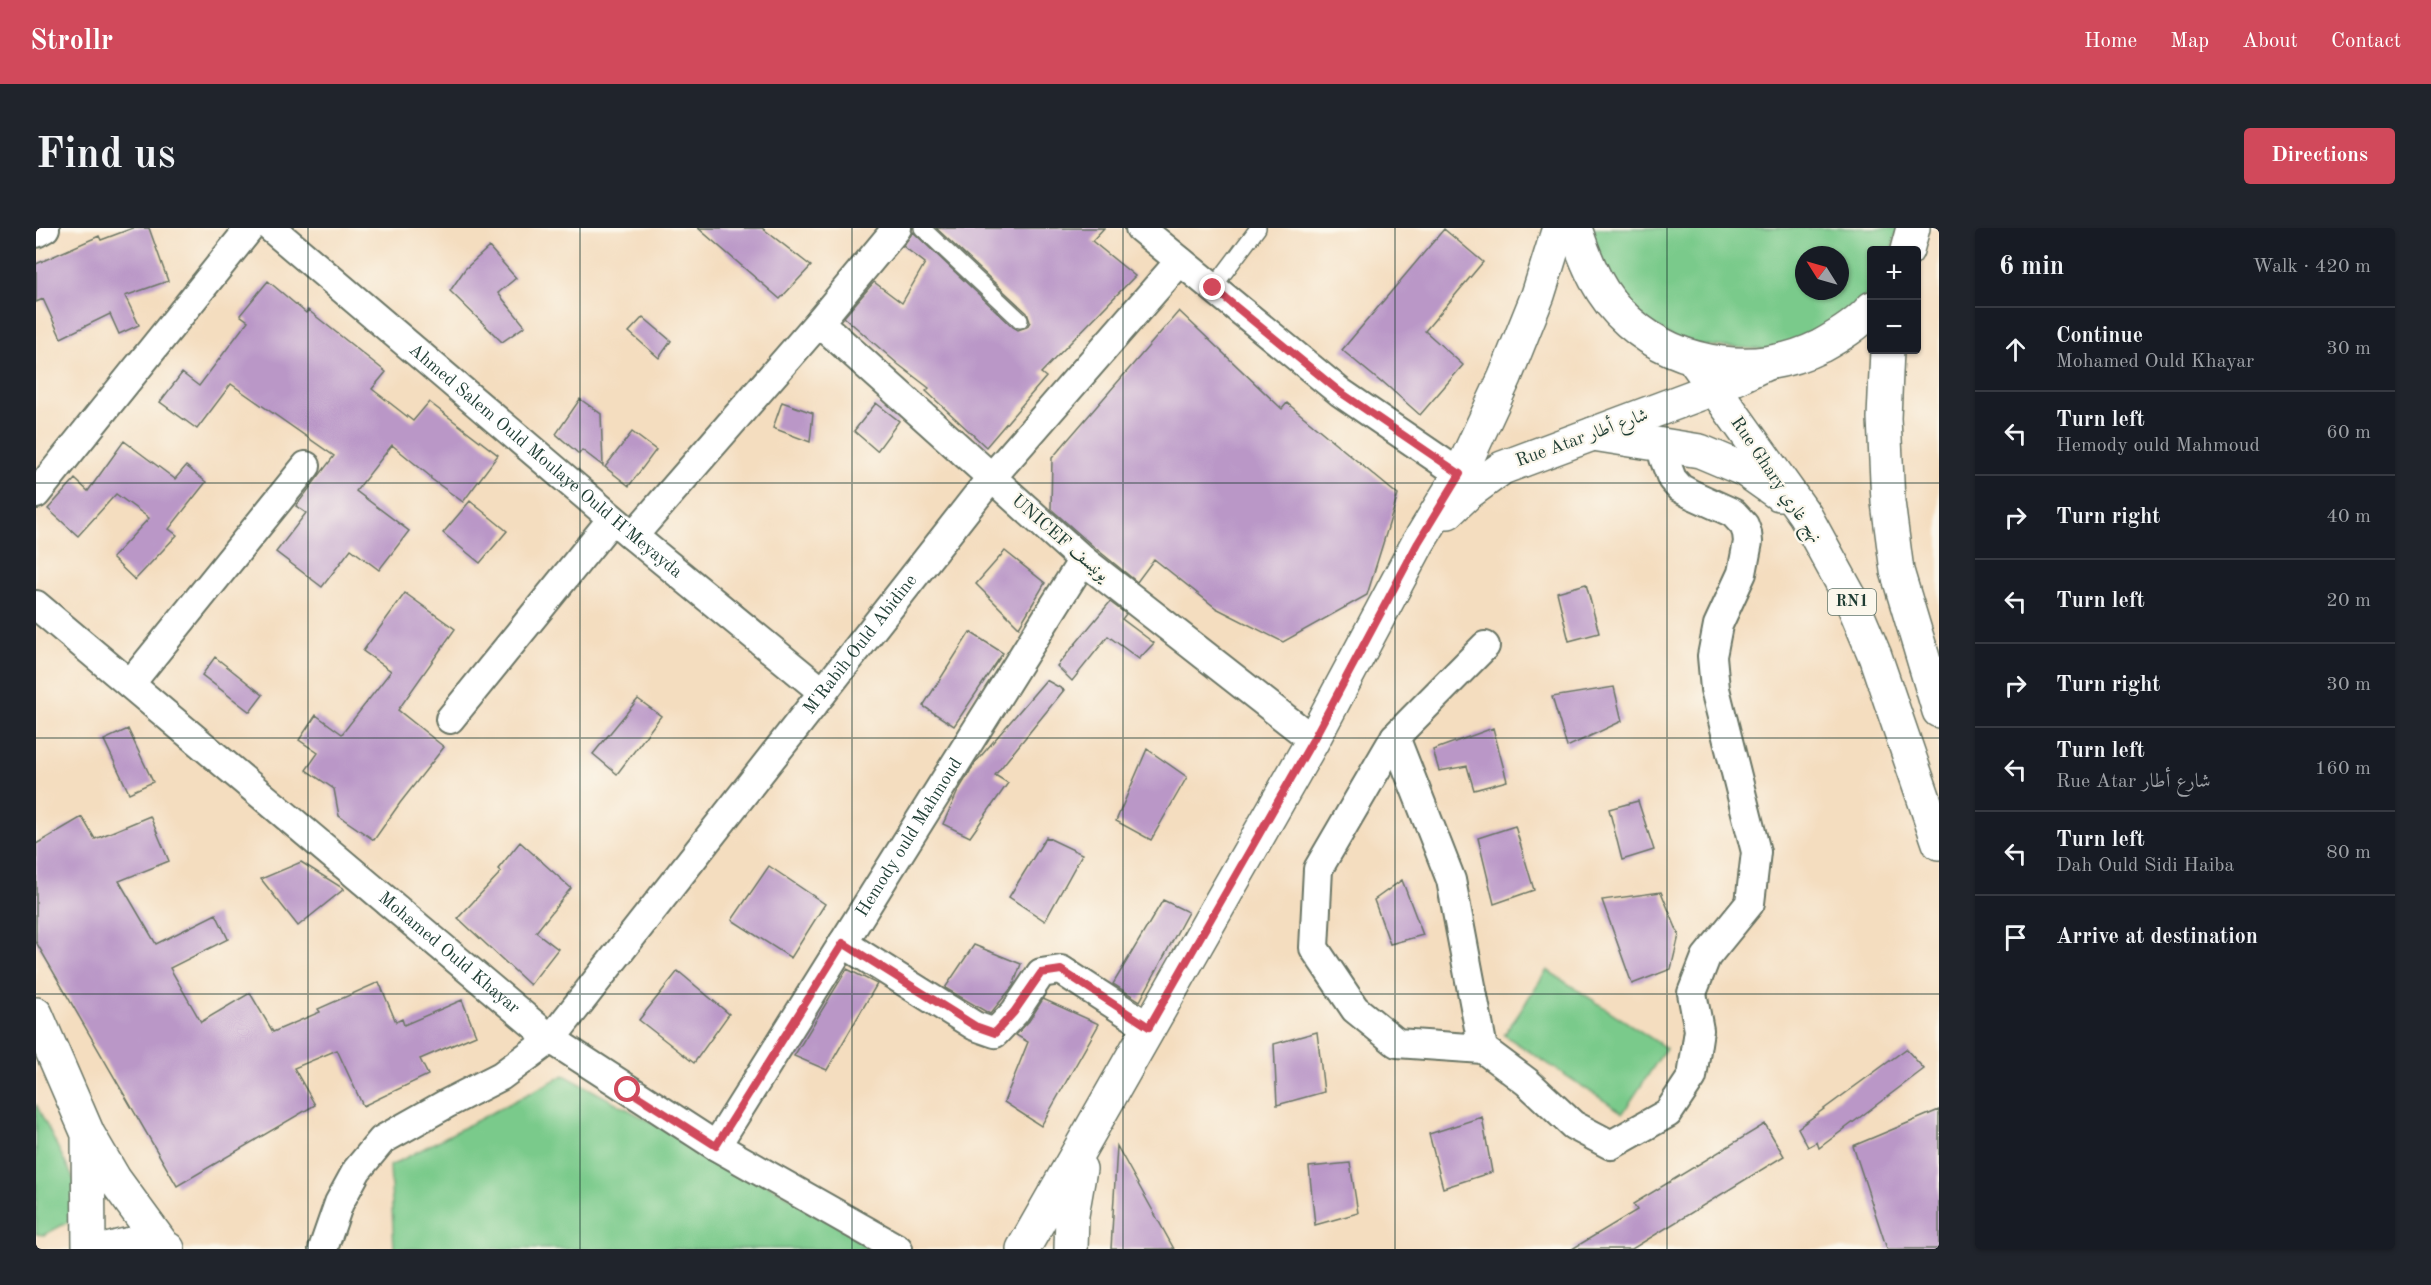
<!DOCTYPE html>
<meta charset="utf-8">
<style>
:root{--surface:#171b24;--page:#20242c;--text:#f1f3f6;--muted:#9ea1a6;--line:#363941;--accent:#d1495b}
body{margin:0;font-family:"Old Standard TT",Amiri,serif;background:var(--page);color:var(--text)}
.controls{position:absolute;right:18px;top:18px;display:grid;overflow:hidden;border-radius:6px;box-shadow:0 2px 4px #0004}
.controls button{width:54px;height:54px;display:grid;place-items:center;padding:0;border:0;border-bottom:2px solid var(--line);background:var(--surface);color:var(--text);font:30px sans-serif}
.compass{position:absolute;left:1759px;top:18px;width:54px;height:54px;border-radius:50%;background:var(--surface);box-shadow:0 2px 4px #0004;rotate:307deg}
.stop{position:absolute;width:18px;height:18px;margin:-14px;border:4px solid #d1495b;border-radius:50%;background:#fff}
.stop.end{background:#d1495b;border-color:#fff;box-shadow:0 2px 6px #0008}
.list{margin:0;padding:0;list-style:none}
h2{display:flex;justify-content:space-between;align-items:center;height:78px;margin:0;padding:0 24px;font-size:26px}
h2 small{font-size:20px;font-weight:400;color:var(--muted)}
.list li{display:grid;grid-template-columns:39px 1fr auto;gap:18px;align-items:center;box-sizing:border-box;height:84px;padding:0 24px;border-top:2px solid var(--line)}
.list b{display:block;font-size:22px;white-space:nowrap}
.list p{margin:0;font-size:20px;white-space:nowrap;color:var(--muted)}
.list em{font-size:20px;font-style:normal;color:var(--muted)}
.icon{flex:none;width:33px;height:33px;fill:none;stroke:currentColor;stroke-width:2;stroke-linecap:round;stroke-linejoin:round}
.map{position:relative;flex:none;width:1903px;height:1021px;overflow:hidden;border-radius:6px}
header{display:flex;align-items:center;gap:36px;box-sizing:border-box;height:84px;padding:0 30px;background:var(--accent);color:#fff}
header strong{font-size:28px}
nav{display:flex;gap:33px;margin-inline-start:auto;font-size:21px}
.intro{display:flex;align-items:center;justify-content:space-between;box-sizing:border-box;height:144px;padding:0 36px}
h1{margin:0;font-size:42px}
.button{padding:15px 27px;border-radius:6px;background:var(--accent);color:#fff;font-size:21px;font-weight:700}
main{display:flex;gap:36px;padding:0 36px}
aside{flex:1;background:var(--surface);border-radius:6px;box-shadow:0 2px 4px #0004}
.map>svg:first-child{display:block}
</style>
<header>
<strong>Strollr</strong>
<nav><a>Home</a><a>Map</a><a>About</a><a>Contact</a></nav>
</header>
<div class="intro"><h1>Find us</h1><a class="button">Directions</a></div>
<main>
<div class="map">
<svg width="1903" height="1021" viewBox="0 0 1903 1021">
<rect width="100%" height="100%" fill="#fbf7ec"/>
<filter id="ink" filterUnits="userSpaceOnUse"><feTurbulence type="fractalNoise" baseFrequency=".0167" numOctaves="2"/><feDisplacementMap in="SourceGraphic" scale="12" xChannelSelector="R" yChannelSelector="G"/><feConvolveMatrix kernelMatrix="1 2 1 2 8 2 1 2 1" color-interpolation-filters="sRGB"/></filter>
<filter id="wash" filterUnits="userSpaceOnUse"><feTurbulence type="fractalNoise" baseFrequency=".008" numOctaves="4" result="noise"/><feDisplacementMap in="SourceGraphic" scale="24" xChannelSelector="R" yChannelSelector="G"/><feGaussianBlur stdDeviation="1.35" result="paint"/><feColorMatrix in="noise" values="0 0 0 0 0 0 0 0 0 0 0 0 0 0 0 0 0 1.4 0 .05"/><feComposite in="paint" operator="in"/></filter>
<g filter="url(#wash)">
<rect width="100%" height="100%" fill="#f4ddbf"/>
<!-- green -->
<path fill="#7aca8b" stroke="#4c8460" stroke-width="1.5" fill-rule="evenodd" d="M1553 0H1862L1856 22H1836L1835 60 1829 70 1792 103 1746 123 1648 116 1605 90 1572 52ZM1768 27H1804V63H1768Z
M1511 742 1630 820 1587 885 1468 807Z
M528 847 851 1021H358L354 938Z
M0 876 39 954 36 992 8 1007 0 1006Z"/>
<g id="blocks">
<!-- building -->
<path fill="#ba97c7" d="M97 0H113L132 53 89 68 103 97 83 106 74 86 25 110 7 71 0 74V36L63 8 65 12Z
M662 0H726L775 38 744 71Z
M900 0H1068L1056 13 1099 48 1005 145 1010 149 950 219 890 163 893 160 863 137 808 89 838 54 866 75 889 35 867 18 877 4 977 99 982 102 991 99 994 94 991 85Z
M1408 1 1447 34 1389 103 1427 137 1384 187 1347 154 1346 155 1306 122Z
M453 19 480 50 462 65 489 98 466 114 414 63 429 41Z
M232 53 270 85 272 82 350 144 336 161 377 193 393 174 462 227 427 274 394 250 395 249 356 217 320 263 373 303 343 342 315 321 286 359 240 324 270 285 260 278 298 228 195 156 161 201 124 174 146 145 163 158 212 93 204 87Z
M1143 83 1246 181 1251 175 1362 267 1331 367 1247 414 1180 380 1118 331 1101 354 1058 319 1015 281 1016 230Z
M607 89 635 113 623 130 593 104Z
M544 171 565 186 567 238 546 222 543 226 520 206Z
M746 174 777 185 774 214 737 200Z
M840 175 863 193 841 223 818 203Z
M596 204 620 222 593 258 569 239Z
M88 213 139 251 150 238 170 254 133 301 141 307 99 352 76 330 113 290 80 266 42 308 12 281 39 251 52 263Z
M434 273 471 303 444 335 407 305Z
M969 323 1009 355 983 399 940 356Z
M1550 356 1563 405 1533 413 1521 364Z
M369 365 419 401 362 482 408 519 364 575 338 612 303 588 298 561 270 542 282 525 263 512 280 487 306 506 355 443 327 423Z
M1074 374 1090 386 1086 391 1118 415 1103 431 1072 408 1036 453 1021 438Z
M934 404 967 425 918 498 887 478Z
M179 429 227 467 214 484 166 447Z
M1010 452 1028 462 959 547 972 555 934 609 907 596 922 563 939 535Z
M1578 459 1586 493 1531 519 1516 469Z
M602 471 625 488 581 546 557 526Z
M1457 500 1471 553 1438 562 1431 538 1403 543 1397 522Z
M92 501 117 554 93 565 68 512Z
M1111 521 1151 549 1115 612 1080 593Z
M1602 573 1618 622 1586 632 1573 581Z
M114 588 133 633 83 653 120 716 180 686 192 711 134 740 165 794 214 765 237 804 284 784 282 781 343 754 360 794 366 791 368 797 426 772 440 807 384 831 392 847 327 878 301 822 258 840 279 877 141 958 0 714V616L46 589 59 611Z
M1479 598 1498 662 1458 676 1442 610Z
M1010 609 1046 626 1009 693 973 669Z
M484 614 535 660 500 704 522 721 494 757 422 690 465 644 462 641Z
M265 634 308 661 262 698 225 651Z
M733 638 789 676 755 730 696 692Z
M1366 652 1387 707 1354 716 1338 672Z
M1625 664 1643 707 1635 741 1596 756 1566 672Z
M1127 672 1152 684 1104 773 1077 756Z
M938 717 985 736 977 758 954 786 909 760Z
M811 741 841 756 791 842 758 828Z
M642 743 693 786 658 835 603 792Z
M1007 771 1063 796 1005 898 968 874 992 814 980 807 993 793Z
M1281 804 1288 864 1241 877 1238 816Z
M1870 821 1888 841 1783 920 1781 914 1772 919 1762 900Z
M1903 882V1021H1851L1817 918Z
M1446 889 1456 944 1407 960 1393 906Z
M1729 896 1748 928 1596 1021H1536L1601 982 1597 976Z
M1081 918 1138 1021H1075Z
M1314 935 1322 985 1279 997 1273 939Z"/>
</g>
</g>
<g filter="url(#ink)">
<use href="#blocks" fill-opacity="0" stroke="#6a7565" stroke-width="1.5"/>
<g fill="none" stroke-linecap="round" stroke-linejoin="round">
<defs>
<path id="service" d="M886 0 984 92
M1177 60 1222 0"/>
<g id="minor">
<path id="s1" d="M235 0 597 308 787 464"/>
<path d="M1104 0 1304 164 1424 246"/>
<path d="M0 5 9 0"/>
<path d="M783 94 1047 332 1277 512"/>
<path d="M0 266 214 0"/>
<path d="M597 308 783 94 861 0"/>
<path id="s2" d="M0 377 515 811 680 918 862 1021"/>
<path d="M1449 418 1359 509 1282 641 1278 720 1319 781 1361 815 1447 821 1491 854 1537 897 1575 917 1632 885 1656 849 1663 802 1656 765 1670 729 1714 675 1720 624 1679 461 1676 428 1682 397 1706 345 1712 314 1711 305 1708 297 1697 285 1655 266 1644 260 1636 251 1628 230V216"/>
<path d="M94 456 270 238"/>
<path d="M414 491 576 291"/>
<path d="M1359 509 1415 652 1447 821"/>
<path d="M807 715 939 798 959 805 979 784 1005 745 1025 742 1113 799"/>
<path id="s3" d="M680 918 1047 332"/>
<path id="s4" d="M287 1021 303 975 321 942 346 912 410 876 465 848 515 811 955 250 1144 33"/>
</g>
<path id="tertiary" d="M1412 284 1432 265 1466 240 1677 161 1729 136
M0 786 52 906 79 952 128 1019
M52 906 53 1021
M75 1021C93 1015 115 1011 132 1021
M987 1021 1277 512 1382 315 1424 246 1469 149 1502 67 1523 0
M1035 1021 1036 987 1044 941"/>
<path id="trunk" d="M1539 0C1550 35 1564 69 1593 94 1645 140 1723 149 1785 118 1803 108 1823 96 1836 80
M1871 22 1877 0
M1851 122 1848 190 1852 274 1861 343 1903 483
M1656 129 1769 287 1815 371 1839 428 1903 615
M1557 206 1664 223 1709 242 1743 266"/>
</defs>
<!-- service casing -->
<use href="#service" stroke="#6a7565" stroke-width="18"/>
<!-- minor casing -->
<use href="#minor" stroke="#6a7565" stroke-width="32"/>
<!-- tertiary casing -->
<use href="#tertiary" stroke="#6a7565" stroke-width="36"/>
<!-- trunk casing -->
<use href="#trunk" stroke="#6a7565" stroke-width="36"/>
<!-- service -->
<use href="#service" stroke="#fff" stroke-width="15"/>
<!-- minor -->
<use href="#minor" stroke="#fff" stroke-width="28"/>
<!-- tertiary -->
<use href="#tertiary" stroke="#fff" stroke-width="33"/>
<!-- trunk -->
<use href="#trunk" stroke="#fff" stroke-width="33"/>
</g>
</g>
<g fill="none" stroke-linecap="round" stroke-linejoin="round" filter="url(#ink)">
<!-- route -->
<path stroke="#d1495b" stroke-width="8" d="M592 862 680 918 807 715 939 798 959 805 978 784 1005 745 1025 742 1113 799 1277 512 1382 315 1424 246 1304 164 1177 60"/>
</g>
<!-- grid -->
<path fill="none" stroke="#1f3d34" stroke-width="1.5" stroke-opacity="0.55" d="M272 0V1021M544 0V1021M816 0V1021M1087 0V1021M1359 0V1021M1631 0V1021M0 255H1903M0 510H1903M0 766H1903"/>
<g text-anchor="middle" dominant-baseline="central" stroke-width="4.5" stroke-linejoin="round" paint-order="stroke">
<!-- shield labels -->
<rect fill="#fbf7ec" stroke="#61756b" stroke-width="1.5" x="1792" y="361" width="48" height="26" rx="4.5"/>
<g font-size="16" font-weight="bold" fill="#1f3d34">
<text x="1816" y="374">RN1</text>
</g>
<!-- street labels -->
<g font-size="18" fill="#1f3d34" stroke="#fbf7ec">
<text transform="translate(1546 210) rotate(-20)">Rue Atar شارع أطار</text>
<text stroke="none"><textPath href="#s1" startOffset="360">Ahmed Salem Ould Moulaye Ould H'Meyayda</textPath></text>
<text transform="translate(1740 252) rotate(56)">Rue Ghary نهج غاري</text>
<text transform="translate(1024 310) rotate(41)">UNICEF يونيسف</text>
<text stroke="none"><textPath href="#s4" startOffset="824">M'Rabih Ould Abidine</textPath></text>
<text stroke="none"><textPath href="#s3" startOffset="364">Hemody ould Mahmoud</textPath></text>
<text stroke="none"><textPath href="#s2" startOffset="540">Mohamed Ould Khayar</textPath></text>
</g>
</g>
</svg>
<div class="controls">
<button>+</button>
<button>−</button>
</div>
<svg class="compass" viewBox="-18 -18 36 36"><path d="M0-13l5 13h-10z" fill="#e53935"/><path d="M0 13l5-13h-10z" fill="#9ea1a6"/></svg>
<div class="stop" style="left:592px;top:862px"></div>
<div class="stop end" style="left:1177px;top:60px"></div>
</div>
<aside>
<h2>6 min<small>Walk · 420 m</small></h2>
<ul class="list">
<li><svg class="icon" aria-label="ahead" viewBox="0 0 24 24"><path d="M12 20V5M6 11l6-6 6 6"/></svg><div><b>Continue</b><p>Mohamed Ould Khayar</p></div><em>30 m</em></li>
<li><svg class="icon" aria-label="left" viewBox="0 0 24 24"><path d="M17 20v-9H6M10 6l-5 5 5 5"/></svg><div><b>Turn left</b><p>Hemody ould Mahmoud</p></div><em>60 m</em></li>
<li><svg class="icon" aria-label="right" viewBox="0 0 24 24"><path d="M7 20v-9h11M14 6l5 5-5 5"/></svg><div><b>Turn right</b></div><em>40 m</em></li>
<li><svg class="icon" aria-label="left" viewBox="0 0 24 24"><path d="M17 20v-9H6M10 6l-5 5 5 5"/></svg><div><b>Turn left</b></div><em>20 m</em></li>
<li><svg class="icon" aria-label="right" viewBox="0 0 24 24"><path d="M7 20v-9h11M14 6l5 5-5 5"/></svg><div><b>Turn right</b></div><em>30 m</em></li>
<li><svg class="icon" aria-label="left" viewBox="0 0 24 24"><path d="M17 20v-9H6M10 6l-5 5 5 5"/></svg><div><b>Turn left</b><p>Rue Atar شارع أطار</p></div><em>160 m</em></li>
<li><svg class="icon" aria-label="left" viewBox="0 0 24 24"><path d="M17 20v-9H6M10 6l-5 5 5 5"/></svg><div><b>Turn left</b><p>Dah Ould Sidi Haiba</p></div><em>80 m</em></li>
<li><svg class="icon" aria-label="arrive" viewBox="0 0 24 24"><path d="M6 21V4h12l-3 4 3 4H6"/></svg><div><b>Arrive at destination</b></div></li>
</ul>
</aside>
</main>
